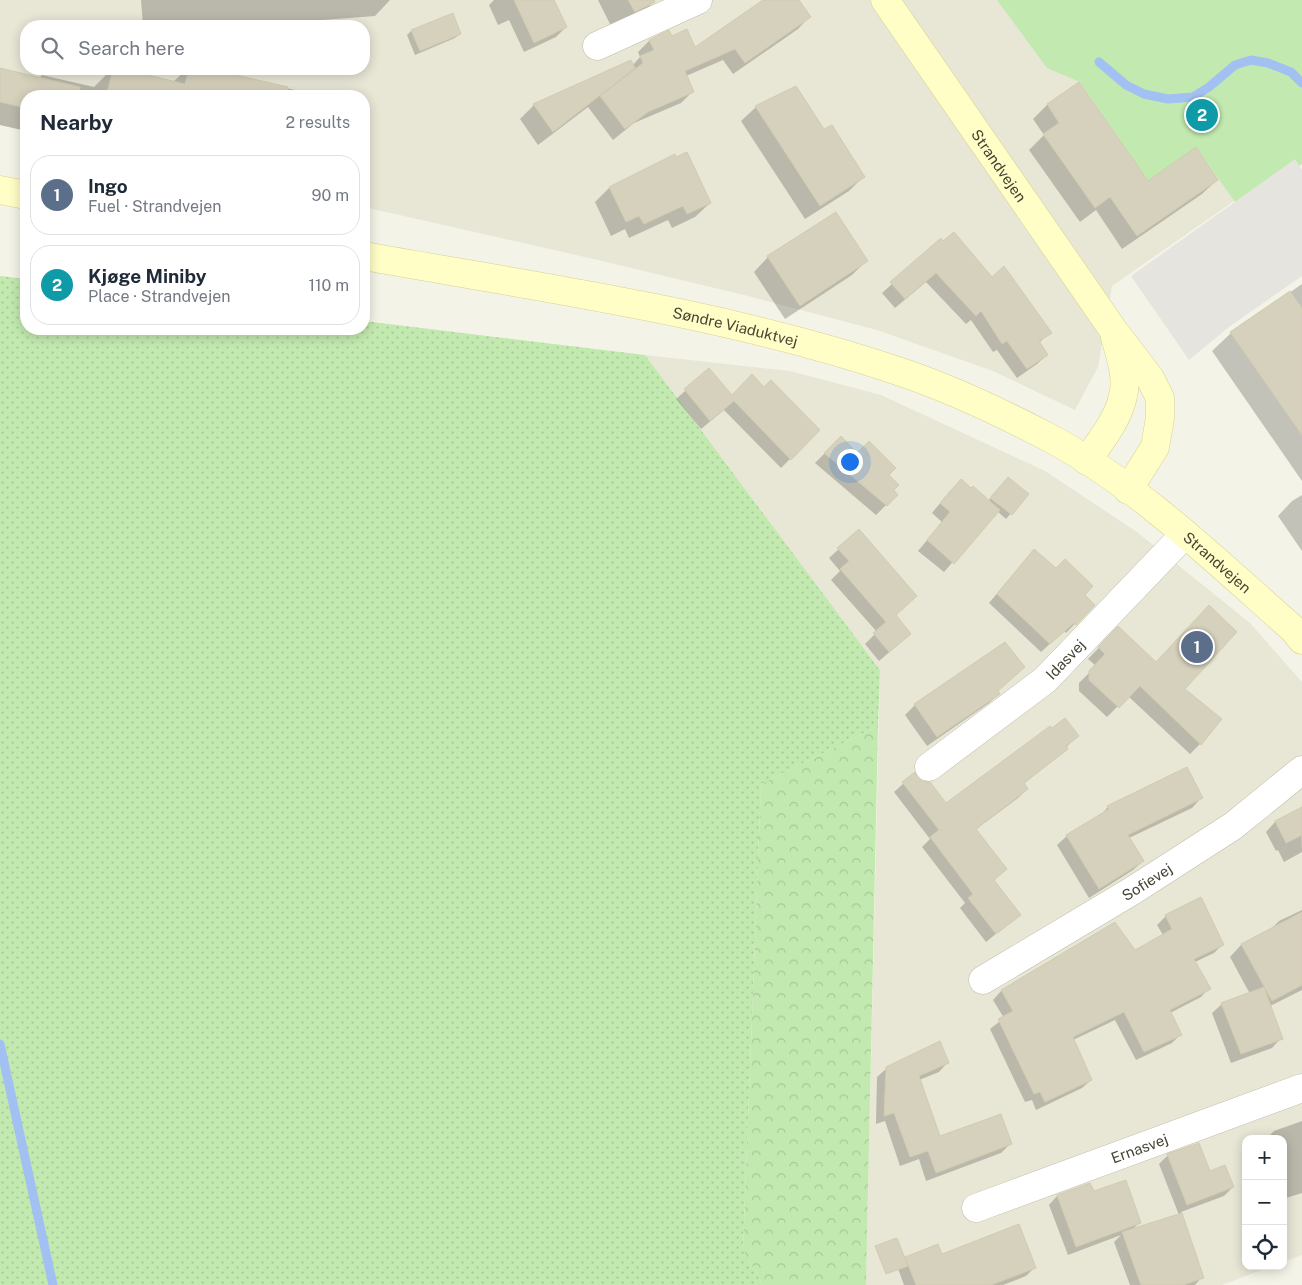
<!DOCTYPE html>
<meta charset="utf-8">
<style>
:root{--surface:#fff;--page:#f2f2f3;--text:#1f2937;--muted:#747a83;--line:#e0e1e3;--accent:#0b8043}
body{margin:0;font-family:"Public Sans",sans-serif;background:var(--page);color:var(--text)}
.controls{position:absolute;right:15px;bottom:15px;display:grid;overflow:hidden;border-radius:10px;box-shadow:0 2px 12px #0003}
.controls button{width:45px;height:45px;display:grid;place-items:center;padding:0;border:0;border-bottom:1px solid var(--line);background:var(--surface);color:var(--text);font:25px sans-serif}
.you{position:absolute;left:849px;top:461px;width:18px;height:18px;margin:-12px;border:4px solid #fff;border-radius:50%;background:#1a73e8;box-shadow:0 0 0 8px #1a73e833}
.badge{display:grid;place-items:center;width:32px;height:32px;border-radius:50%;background:var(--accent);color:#fff;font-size:16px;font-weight:700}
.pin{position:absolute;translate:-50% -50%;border:2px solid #fff;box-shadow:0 1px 5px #0006}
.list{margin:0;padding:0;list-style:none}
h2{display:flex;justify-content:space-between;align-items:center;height:65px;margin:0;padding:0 20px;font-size:21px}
h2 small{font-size:16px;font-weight:400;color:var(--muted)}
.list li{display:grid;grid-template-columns:32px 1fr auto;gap:15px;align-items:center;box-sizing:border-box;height:80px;margin:0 10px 10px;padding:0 10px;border:1px solid var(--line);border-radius:20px}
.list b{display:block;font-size:19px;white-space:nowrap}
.list p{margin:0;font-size:16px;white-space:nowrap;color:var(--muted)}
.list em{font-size:16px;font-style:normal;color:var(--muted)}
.icon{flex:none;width:28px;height:28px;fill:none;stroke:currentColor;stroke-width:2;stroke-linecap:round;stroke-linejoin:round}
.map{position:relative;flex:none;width:1302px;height:1285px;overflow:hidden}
.search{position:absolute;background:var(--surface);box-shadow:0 2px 12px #0003;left:20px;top:20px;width:350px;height:55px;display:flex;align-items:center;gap:12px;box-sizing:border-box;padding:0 18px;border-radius:20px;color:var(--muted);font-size:19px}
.panel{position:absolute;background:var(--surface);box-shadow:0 2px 12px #0003;left:20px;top:90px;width:350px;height:245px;border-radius:20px}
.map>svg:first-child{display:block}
</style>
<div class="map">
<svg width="1302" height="1285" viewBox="0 0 1302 1285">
<defs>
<pattern id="grass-dots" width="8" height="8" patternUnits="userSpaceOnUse" patternTransform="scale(1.25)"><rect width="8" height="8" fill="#c2e9af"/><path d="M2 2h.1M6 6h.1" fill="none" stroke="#a8c997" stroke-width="1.8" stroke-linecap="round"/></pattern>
<pattern id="forest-crowns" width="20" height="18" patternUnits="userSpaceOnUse" patternTransform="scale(1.25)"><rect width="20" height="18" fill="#c2e9af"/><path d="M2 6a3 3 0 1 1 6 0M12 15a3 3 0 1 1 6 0" fill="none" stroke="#a8c997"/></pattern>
</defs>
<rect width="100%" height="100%" fill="#f4f3e7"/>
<!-- residential -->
<path fill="#e8e6d5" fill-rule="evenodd" d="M0 0H1118L1213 113 1260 183 1112 286 1098 367 1075 410 993 371 877 330 744 295 598 260 364 207V96H26V131L0 125ZM26 26H364V69H26Z
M645 355 790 371 881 395 1045 471 1137 532 1250 623 1302 682V1255L1283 1262V1139H1246V1266H1272L1222 1285H866L880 670Z"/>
<!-- grass -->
<path fill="url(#grass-dots)" d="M0 276 26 279V329H364V321L645 355 880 670 878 726 761 784 743 1250 763 1285H0Z"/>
<!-- forest -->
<path fill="url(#forest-crowns)" d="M878 726 866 1285H763L743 1250 761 784Z"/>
<!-- green -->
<path fill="#c2e9af" d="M997 0H1302V164L1238 206 1196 147 1148 181 1080 82 1047 68Z"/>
<!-- parking -->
<path fill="#e5e4df" d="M1295 159 1302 170V276L1229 327 1189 360 1131 276Z"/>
<!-- shadow -->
<path fill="#0003" d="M141 0H390L375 16 245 26H143Z
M494 0H553L566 27 556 37 524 52 509 20 498 25 489 5Z
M598 0H652L653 2 644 12 611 26Z
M765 0H798L809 17 798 29 733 74 723 60 686 76 692 92 681 103 634 123 613 140 588 107 538 145 520 119 534 105 632 66 640 57 638 52 649 41 671 38 695 49Z
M411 31 460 34 455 38 415 55 407 35Z
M0 69 38 79 42 75 94 87 112 69 173 82 187 69H205L321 96H26V131L0 125Z
M1079 83 1147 182 1217 180 1202 194 1122 249 1096 210 1080 222 1029 150 1044 135 1033 119 1047 105Z
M756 107 863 177 849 191 805 219 741 121Z
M674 156 710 203 695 217 672 228 668 220 629 238 625 229 611 236 595 202 609 188Z
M941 240 992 278 1050 332 1039 343 1047 355 1037 364 1017 378 997 350 993 352 971 320 966 324 926 282 895 308 882 293Z
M768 257 866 261 852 275 785 319 754 272Z
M1302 284V481L1212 351 1231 333Z
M709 370 731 396 764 389 819 430 781 468 724 410 701 429 676 399Z
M841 437 857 454 888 475 892 490 896 495 876 515 815 463Z
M1003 483 1027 494 1006 519 997 511 944 572 918 551 942 522 932 513 951 490 988 501Z
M1302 495V551L1278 516 1292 501Z
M859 531 895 616 900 643 879 661 865 644 877 632 831 580 840 571 829 558Z
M1034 550 1093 605 1066 633 1064 631 1041 652 989 603Z
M1118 628 1183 689 1200 744 1190 754 1128 696 1107 717 1079 691V683L1096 666 1088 659Z
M997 691 998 694 989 703 927 746 905 715 915 705Z
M1077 736 1057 757 1023 784 1027 789 1018 798 975 830 1005 869 993 881 1019 915 986 942 960 908 965 903 922 847 930 839 894 792 914 774 916 778 946 805Z
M1201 798 1192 808 1129 838 1143 861 1133 870 1089 898 1057 845 1067 836 1099 817 1108 807Z
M1301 809 1302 852 1284 862 1278 850 1276 851 1266 832 1275 822Z
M1302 910V990L1270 1006 1281 1038 1272 1048 1231 1063 1212 1013 1222 1004 1250 994 1230 957 1241 945 1270 930 1279 921Z
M1166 916 1223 944 1214 953 1195 962 1209 988 1201 997 1170 1013 1180 1035 1172 1043 1136 1060 1115 1020 1073 1040 1091 1080 1082 1088 1036 1110 1032 1100 1025 1102 990 1029 1004 1018 993 1000 1001 991 1115 924 1135 952 1163 935 1157 925Z
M948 1062 939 1072 919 1080 939 1138 1010 1144 1001 1153 926 1181 919 1159 900 1166 885 1121 876 1124 877 1077 887 1068Z
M1302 1121V1193L1283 1199V1139H1266L1274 1131Z
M1168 1155 1209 1173 1233 1187 1224 1196 1181 1212 1202 1277 1195 1285H1130L1114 1242 1121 1235 1068 1255 1049 1205 1057 1196 1090 1184 1093 1193 1139 1223 1131 1231 1179 1215 1159 1164Z
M941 1255 1035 1267 1026 1276 1003 1285H904L897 1266 906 1258Z"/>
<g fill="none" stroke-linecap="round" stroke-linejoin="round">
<!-- stream -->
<path stroke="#a2c0f2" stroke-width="9" d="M1099 62 1126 85 1144 94 1168 99 1193 97 1209 87 1235 65 1251 60 1268 63 1291 72 1302 83
M0 1044 53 1285"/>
</g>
<!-- building -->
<path fill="#d6d1bc" stroke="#d1cbaf" d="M514 0H554L567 27 534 43Z
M628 0H654L655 2 635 12Z
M763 0H799L811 17 745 63 735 49 685 71 694 92 648 112 625 129 600 96 643 63 640 56 654 50 649 40 669 30 672 36 687 29 695 47Z
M453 13 461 34 420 51 411 30Z
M631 60 635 68 553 132 533 104Z
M0 68 80 87 79 96H26V108L0 102Z
M113 69H123L185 84 189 69H210L288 87 287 96H106Z
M1079 82 1148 181 1196 147 1218 180 1137 236 1110 197 1095 208 1043 134 1059 123 1047 104Z
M796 86 824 129 832 125 865 177 820 206 755 106Z
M687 152 711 203 687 214 683 206 644 224 639 216 626 222 609 187 675 154 676 157Z
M836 212 868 261 800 306 767 256Z
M954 232 992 277 1004 266 1052 333 1039 341 1048 355 1027 369 1007 341 1002 344 981 311 976 316 936 273 905 299 890 282 941 238 943 241Z
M1290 291 1302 308V435L1230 332Z
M709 368 732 395 752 374 764 387 771 380 820 430 791 460 734 401 710 421 684 389Z
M841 436 857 453 869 441 896 468 889 475 899 485 894 490 898 495 887 506 824 453Z
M1008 477 1029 494 1012 515 990 498Z
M961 479 971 488 973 486 1000 510 954 564 927 540 950 512 940 503Z
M859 529 917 596 896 615 911 634 889 652 873 633 886 622 840 569 849 561 837 548Z
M1034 549 1056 568 1065 559 1093 586 1085 595 1095 605 1076 625 1074 623 1050 644 997 594Z
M1209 605 1237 632 1185 689 1222 719 1201 745 1140 686 1119 708 1089 680V671L1105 654 1098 647 1118 626 1156 662Z
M1005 642 1025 667 998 691 1000 694 937 737 914 704Z
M1065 718 1079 736 1066 746 1068 749 1024 783 1028 789 976 829 1007 869 994 880 1021 915 996 934 968 898 973 894 930 837 939 830 902 782 915 772 917 777 922 781 930 782 946 803 1050 726 1052 728Z
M1187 767 1203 798 1128 835 1144 861 1099 889 1066 835 1109 809 1107 806Z
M1302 807V835L1286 843 1275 821Z
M1201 897 1224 945 1194 959 1211 989 1170 1010 1182 1035 1144 1052 1124 1012 1073 1037 1092 1080 1045 1102 1040 1092 1034 1094 998 1019 1013 1011 1001 990 1115 922 1135 950 1172 929 1165 915Z
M1302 912V985L1272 1001 1241 944Z
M1264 987 1283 1039 1241 1054 1221 1003Z
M940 1041 949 1063 919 1076 940 1136 1001 1114 1012 1144 936 1173 928 1151 910 1157 894 1113 884 1116 886 1067Z
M1199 1143 1210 1171 1225 1165 1234 1187 1187 1205 1167 1154Z
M1126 1180 1141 1223 1076 1247 1057 1195 1090 1183 1094 1191Z
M1182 1213 1204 1278 1183 1285H1141L1122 1232Z
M1019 1224 1036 1268 991 1285H916L905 1257 938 1244 942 1254Z
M897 1238 908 1266 886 1274 875 1246Z"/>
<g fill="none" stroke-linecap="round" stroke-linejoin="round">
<defs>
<g id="street">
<path d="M597 46 698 0"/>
<path id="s1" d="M929 767 1045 680 1185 534"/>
<path id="s2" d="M983 980 1132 891 1233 826 1302 770"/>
<path id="s3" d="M976 1208 1302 1088"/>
</g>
<g id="secondary">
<path id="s4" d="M885 0 1114 331 1150 378 1160 398V418L1155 447 1128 490"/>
<path d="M0 190 26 195"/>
<path id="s5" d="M364 256C543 288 727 313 901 372 951 389 1000 412 1046 436 1136 483 1217 562 1293 629L1302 640"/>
<path d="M1087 461C1100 441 1118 420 1123 396 1128 377 1120 355 1115 337"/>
</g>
</defs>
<!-- street casing -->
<use href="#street" stroke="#c0bda9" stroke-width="29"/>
<!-- secondary casing -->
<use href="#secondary" stroke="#d5d296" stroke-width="29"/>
<!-- street -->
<use href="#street" stroke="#fff" stroke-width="28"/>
<!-- secondary -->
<use href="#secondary" stroke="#fffec6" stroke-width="28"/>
</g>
<g text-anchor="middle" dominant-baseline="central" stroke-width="4" stroke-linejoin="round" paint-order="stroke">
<!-- street labels -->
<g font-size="15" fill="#474436" stroke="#fff">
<text stroke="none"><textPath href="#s4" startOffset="201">Strandvejen</textPath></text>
<text stroke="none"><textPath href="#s5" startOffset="378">Søndre Viaduktvej</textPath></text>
<text stroke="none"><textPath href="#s5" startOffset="922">Strandvejen</textPath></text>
<text stroke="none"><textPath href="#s1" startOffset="174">Idasvej</textPath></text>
<text stroke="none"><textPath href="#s2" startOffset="191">Sofievej</textPath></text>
<text stroke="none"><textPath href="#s3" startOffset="174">Ernasvej</textPath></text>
</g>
</g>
</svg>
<div class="controls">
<button>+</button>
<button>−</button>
<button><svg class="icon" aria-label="locate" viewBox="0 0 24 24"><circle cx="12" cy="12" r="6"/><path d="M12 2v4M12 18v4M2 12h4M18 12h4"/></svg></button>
</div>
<div class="you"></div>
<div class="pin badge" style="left:1197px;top:647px;background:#5c6f8a">1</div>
<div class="pin badge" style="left:1202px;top:115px;background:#0f9aa8">2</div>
<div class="search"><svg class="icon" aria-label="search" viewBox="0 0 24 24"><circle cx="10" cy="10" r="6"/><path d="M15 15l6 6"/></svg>Search here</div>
<section class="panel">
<h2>Nearby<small>2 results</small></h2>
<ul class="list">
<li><span class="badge" style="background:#5c6f8a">1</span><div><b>Ingo</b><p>Fuel · Strandvejen</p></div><em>90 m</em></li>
<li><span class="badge" style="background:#0f9aa8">2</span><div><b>Kjøge Miniby</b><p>Place · Strandvejen</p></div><em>110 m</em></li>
</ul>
</section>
</div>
